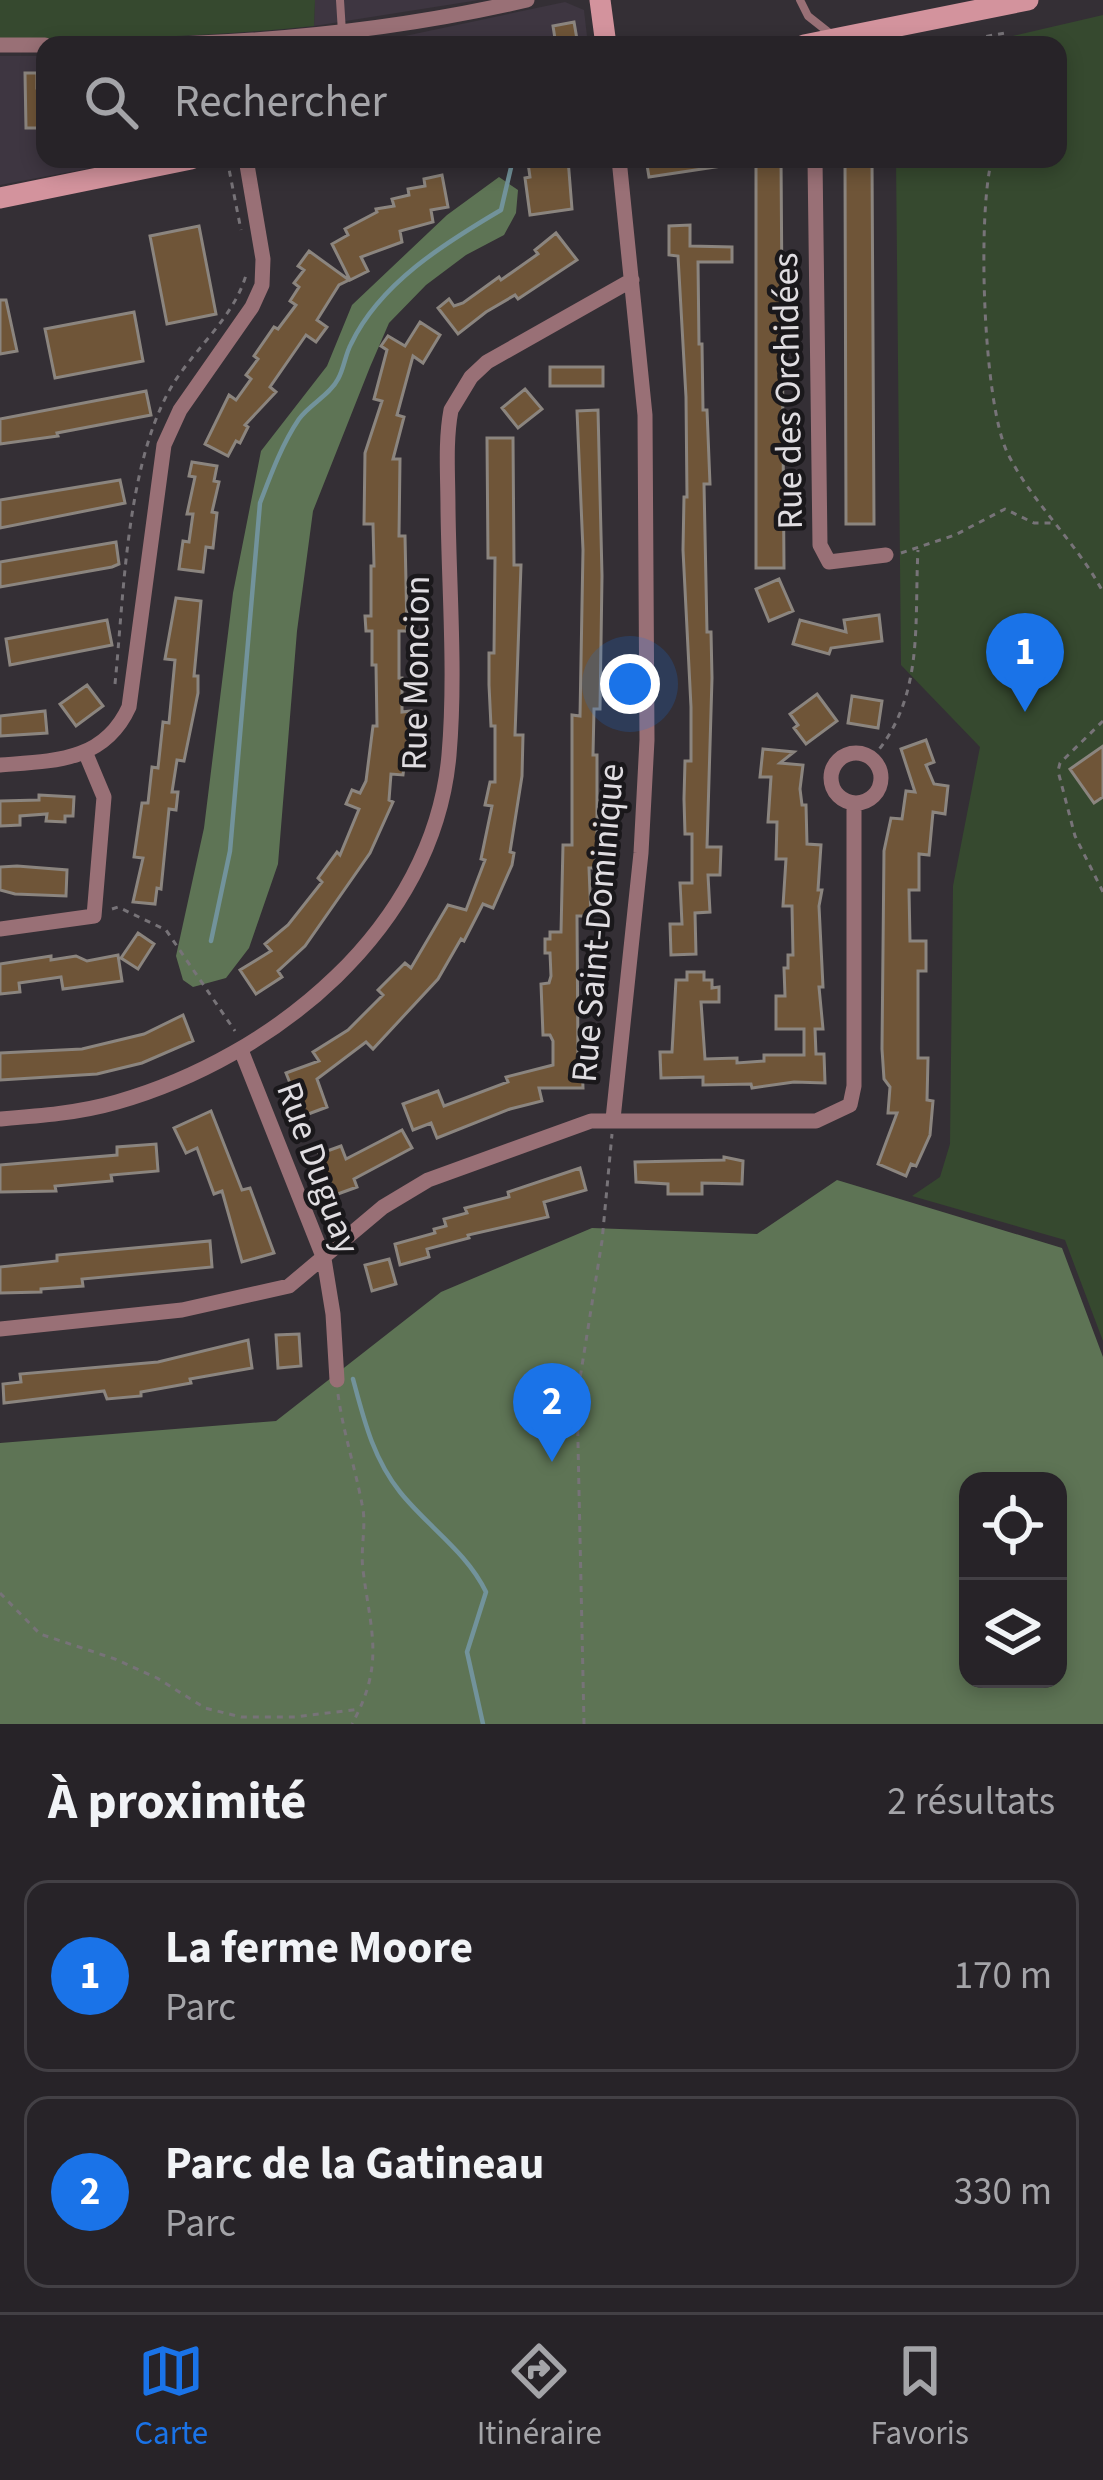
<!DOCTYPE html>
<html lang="fr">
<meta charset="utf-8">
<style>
:root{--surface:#272328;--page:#2f2b30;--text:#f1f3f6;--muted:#a4a4a8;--line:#434045;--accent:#1a73e8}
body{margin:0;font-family:"Source Sans 3",sans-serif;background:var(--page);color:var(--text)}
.controls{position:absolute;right:36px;bottom:36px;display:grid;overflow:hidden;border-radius:24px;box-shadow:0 6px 18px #0003}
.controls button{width:108px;height:108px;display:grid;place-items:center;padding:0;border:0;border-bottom:3px solid var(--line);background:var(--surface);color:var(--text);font:60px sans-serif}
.you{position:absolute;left:630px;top:684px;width:42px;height:42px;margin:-30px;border:9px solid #fff;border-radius:50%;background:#1a73e8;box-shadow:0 0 0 18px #1a73e833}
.badge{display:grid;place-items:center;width:78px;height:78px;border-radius:50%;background:var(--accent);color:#fff;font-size:39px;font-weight:700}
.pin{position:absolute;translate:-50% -99px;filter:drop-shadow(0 3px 6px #0008)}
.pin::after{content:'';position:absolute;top:63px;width:42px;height:36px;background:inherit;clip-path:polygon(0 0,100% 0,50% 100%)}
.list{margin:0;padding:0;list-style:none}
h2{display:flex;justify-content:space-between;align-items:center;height:156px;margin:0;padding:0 48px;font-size:51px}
h2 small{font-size:39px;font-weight:400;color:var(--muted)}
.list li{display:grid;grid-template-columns:78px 1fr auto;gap:36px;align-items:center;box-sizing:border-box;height:192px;margin:0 24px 24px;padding:0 24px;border:3px solid var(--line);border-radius:24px}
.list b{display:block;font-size:45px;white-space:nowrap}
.list p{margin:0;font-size:39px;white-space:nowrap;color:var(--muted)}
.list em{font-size:39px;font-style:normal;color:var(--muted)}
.icon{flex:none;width:66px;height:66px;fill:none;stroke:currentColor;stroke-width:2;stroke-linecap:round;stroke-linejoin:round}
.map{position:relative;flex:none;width:1103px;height:1724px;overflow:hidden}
.search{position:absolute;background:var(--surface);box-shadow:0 6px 18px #0003;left:36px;right:36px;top:36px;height:132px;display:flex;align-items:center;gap:30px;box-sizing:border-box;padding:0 42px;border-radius:24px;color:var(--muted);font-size:45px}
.sheet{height:588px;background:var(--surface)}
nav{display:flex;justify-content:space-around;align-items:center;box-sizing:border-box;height:168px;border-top:3px solid var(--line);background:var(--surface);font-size:33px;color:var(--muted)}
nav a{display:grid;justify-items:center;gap:6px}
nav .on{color:var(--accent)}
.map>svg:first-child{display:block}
</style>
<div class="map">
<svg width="1103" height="1724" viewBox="0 0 1103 1724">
<rect width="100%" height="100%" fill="#342f35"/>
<!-- built -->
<path fill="#3e3641" d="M315 0H479L314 26Z
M565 2 584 10 588 45H333L405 36Z
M0 56H45V159H138L0 185Z"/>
<!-- green -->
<path fill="#36492f" d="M0 0H315L314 26C209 37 105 40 0 38Z
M1103 15V1341L1065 1240 912 1196 940 1177 950 1144 953 886 980 747 901 665 896 159H1058V45H974Z"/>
<!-- forest -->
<path fill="#5e7455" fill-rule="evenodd" d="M499 177 518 190 516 213 504 235 466 255 426 285 389 323 370 367 313 511 297 631 278 864 249 948 226 978 193 987 183 980 176 956 204 828 233 593 261 451 327 366 352 305 447 215Z
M837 1180 1062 1248 1103 1357V1724H0V1443L276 1421 441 1292 592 1228 757 1234ZM968 1481H1058V1679H968Z"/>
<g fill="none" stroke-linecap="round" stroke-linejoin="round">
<!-- stream -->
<path stroke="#72939b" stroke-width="4.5" d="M211 941 230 851 260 503C271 474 282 444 299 419 310 404 330 395 338 379 344 369 345 355 351 344 380 283 445 243 501 210L513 159
M353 1379C364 1420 373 1458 400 1492 427 1526 467 1552 486 1592L467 1652 483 1724"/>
</g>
<!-- building -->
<path fill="#6f5538" stroke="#8b857f" stroke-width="3" d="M574 22 578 45H556L553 26Z
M25 73H37V88H45V128H26Z
M568 159 572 209 530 215 525 178 530 177 528 163Z
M646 159H721L722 166 649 177Z
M756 159H781L784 568H756Z
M845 159H872L874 524H846Z
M442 175 448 207 431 210 433 222 400 231 402 242 361 257 368 271 350 280 332 244 348 235 345 229 377 212 376 209 394 206 392 199 409 195 408 189 425 186 424 179Z
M690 225V246L732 247V262H698L699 344H702L703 410H707L710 484H704L707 632H711L712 678 707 847H721L720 875H708L710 912 695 913 696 954 671 955 670 924H682L680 883H692V834H685L684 799 685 761H691V707L683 550 684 497H687L686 397 678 256 669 255V226Z
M199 226 216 314 167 324 150 236Z
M556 233 577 260 518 299 515 295 486 312 458 334 438 308 449 299 454 306 463 303 499 277 501 280 538 254 535 250Z
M309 251 349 280 339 285 317 320 327 327 316 342 306 335 270 387 276 392 245 425 248 427 240 443 236 441 228 456 205 444 229 395 236 400 251 379 246 375 258 359 254 356 274 327 278 329 296 305 290 301 299 287 294 283 304 270 298 266Z
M0 300H6L17 351 0 354Z
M134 312 143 361 55 378 45 329Z
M420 322 440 335 423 363 413 356 397 415 404 417 393 459H400L399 536H405L407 631H399V678H402V712L411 711V742H407L403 775 391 774 389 800 393 802 370 853 305 946 278 971 282 977 256 994 240 970 271 951 265 944 288 925 322 882 318 878 337 852 340 855 359 809 346 804 352 790 360 793 366 781 373 726H377L376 665H372V631H366L365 616H371V566H374L373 524H364L365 453 382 401 374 399 387 350 381 346 388 336 405 346Z
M550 367H603V386H550Z
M525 389 542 409 518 428 502 408Z
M146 391 151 415 57 433 58 436 0 444V419Z
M598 410 602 576 600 709H594L593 755H597V837L595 868H589L591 916H577L578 1060H582L583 1088H539L542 1101 510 1109 437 1138 431 1123 413 1130 403 1104 438 1091 444 1106 508 1082 506 1077 553 1065V1041L550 1035H543L541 984 549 983 551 976 550 953H545V939H550V932H561L563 845H572V715L580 716 583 550 577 411Z
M487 438H513L514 565H521L515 735H523L522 776 510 852 514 853 512 865 493 908 483 904 464 941 461 939 438 979 373 1049 366 1042 317 1079 327 1107 303 1116 286 1073 319 1061 313 1052 348 1030 383 995 378 990 405 963 411 968 448 905 466 910 485 860 481 859 492 806 485 805 490 782H495V726H491L489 685V653H494L495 558H488Z
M192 462 217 466 214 481 219 482 212 512 217 513 213 548 206 547 203 572 179 569 183 541 189 542 193 514H187L195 477 189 476Z
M120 480 125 503 0 528V500Z
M116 542 119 564 112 567 0 587V562Z
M779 579 793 611 769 621 756 589Z
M176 598 201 601 194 676H198V693L184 761 177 760 172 792H178L176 810 169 809 161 889 157 888 155 904 133 902 143 858 134 857 142 803H148L152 767 158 768 163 722 169 723 175 660 165 659Z
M879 615 882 641 831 648 829 654 793 644 800 620 846 632 844 620Z
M107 620 112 645 10 665 6 639Z
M87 685 103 706 76 726 60 704Z
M817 694 837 721 806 744 794 728 798 725 790 714Z
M852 696 882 701 878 728 848 723Z
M45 711 47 733 0 736V716Z
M926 740 934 762 926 765 934 784 948 786 945 814 933 812 929 855 919 854V890H909L910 941H926V971H918V1058H928L927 1100 933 1101 930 1135 916 1166 911 1164 906 1176 878 1164 897 1113H888L890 1087 884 1079 882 1049 884 851 891 818 902 819 906 791 915 792 901 749Z
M1103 746V797L1094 803 1070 769Z
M763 749 794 752 780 763 803 765 800 789 802 805H806L807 844 821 845 818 890H822L819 906 823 987H819L823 1029H815L816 1054H824L825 1083 794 1082 752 1088 751 1084 703 1085V1077L661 1078 660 1052H672L676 980H687V972H704V980H712V988L719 987V1002H701L705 1059 737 1058V1063L764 1061V1055H804V1029H776V996H785L784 968H788V955H793L792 906H783L786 859H776L777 822H768L771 777H760Z
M39 795 74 797 73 816H65V822L46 821 47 814 20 816V825L0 826V801L39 800Z
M17 866 67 870 66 896 15 894 0 890V867Z
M138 933 154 944 138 969 121 958Z
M118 955 122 981 63 989 61 977 19 983 20 992 0 994V964L51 956V960L76 956 87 961Z
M183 1015 193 1041 142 1063 97 1074 0 1080V1053L82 1049 144 1034Z
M211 1111 242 1190 250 1188 274 1253 242 1262 222 1191 214 1194 197 1148 186 1153 174 1128Z
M402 1130 412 1148 354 1179 357 1187 335 1195 319 1154 341 1146 346 1159Z
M156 1144 158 1171 111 1175 112 1181 55 1186 56 1191 0 1192V1165L117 1155V1147Z
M724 1157 743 1161 742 1184 702 1183V1194H668V1184L636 1182 635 1162 724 1160Z
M580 1168 586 1190 544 1202 548 1217 468 1235 469 1238 427 1249 429 1257 400 1265 395 1244 435 1233 434 1229 446 1226 444 1219 467 1213 465 1208 509 1197 508 1192Z
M210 1241 212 1267 82 1279 83 1286 41 1289V1292L0 1293V1267L57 1261V1255Z
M389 1259 396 1284 372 1291 365 1265Z
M299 1334 301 1366 278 1368 276 1335Z
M248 1340 252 1368 190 1379 191 1383 141 1392V1396L107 1399 104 1391 4 1403 3 1384 21 1382 20 1374 158 1362Z"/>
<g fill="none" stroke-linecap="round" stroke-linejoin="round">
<!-- path -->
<path stroke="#777378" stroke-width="3" stroke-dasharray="6 6" stroke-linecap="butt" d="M939 45 1005 33 1008 45
M227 159 241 230
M992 159C977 213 983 405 1008 454 1033 504 1077 543 1103 592
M901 553 955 535 1005 509 1034 523H1052
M115 684C124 594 126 470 169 391 191 351 233 320 246 275
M1103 721 1060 763 1058 771 1075 836 1103 892
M872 758C925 698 914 624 918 550
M112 909 118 907 166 930 235 1031
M338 1394C343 1432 355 1467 362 1504 367 1525 360 1548 363 1570 371 1633 385 1664 352 1724
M0 1593 40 1634 115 1659 157 1678 205 1708 241 1717H295L360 1709
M584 1724 577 1397 602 1241 612 1134"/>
<!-- lane -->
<path stroke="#997076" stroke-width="8" d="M340 0 342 32
M800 0 808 16 832 35"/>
<!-- street -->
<path stroke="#997076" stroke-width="15" d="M0 45H45
M120 45C257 44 393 31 527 0
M815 159 820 545 829 562 886 555
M831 778a25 25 0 1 1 50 0a25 25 0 1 1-50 0Z
M0 765C53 761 104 762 129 707L164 445 180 410 252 307 262 285 263 259 246 159
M0 929 94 916 104 797 86 754
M241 1050 324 1259 333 1314 337 1380
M0 1119C39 1116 79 1113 117 1102 274 1057 434 928 449 755 456 674 449 590 448 509 448 476 445 442 451 410L471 377 487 362 632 280
M613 1119 641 853 647 740 645 415 619 159
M0 1329 182 1310 289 1286 383 1207 428 1180 591 1121H816L850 1105 854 1086V803"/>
<!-- secondary -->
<path stroke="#d3939d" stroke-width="21" d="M600 0 606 45
M804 45 1028 0
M0 198 191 159"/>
</g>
<g text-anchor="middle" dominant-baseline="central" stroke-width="9" stroke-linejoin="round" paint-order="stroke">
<!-- street labels -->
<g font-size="36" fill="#e0dde1" stroke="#1a181b">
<text transform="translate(788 391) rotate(-91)">Rue des Orchidées</text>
<text transform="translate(416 673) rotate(-89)">Rue Moncion</text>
<text transform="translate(598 923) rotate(-85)">Rue Saint-Dominique</text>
<text transform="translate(318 1168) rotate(70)">Rue Duguay</text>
</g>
</g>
</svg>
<div class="controls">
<button><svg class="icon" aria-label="locate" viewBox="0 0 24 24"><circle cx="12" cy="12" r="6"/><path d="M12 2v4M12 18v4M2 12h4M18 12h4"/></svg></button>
<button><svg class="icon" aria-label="layers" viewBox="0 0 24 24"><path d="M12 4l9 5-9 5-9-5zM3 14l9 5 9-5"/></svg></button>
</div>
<div class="you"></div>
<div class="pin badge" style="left:1025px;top:712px">1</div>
<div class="pin badge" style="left:552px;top:1462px">2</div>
<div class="search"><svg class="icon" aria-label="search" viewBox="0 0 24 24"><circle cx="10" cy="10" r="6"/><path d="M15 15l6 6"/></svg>Rechercher</div>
</div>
<section class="sheet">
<h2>À proximité<small>2 résultats</small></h2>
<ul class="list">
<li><span class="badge">1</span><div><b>La ferme Moore</b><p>Parc</p></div><em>170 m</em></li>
<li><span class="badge">2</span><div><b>Parc de la Gatineau</b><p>Parc</p></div><em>330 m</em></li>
</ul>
</section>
<nav>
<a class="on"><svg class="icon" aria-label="map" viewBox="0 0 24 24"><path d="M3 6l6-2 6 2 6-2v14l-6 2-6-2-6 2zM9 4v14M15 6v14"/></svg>Carte</a>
<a><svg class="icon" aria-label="directions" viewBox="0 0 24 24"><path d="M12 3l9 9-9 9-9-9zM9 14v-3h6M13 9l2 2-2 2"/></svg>Itinéraire</a>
<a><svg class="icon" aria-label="saved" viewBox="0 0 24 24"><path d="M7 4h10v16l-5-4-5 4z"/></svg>Favoris</a>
</nav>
